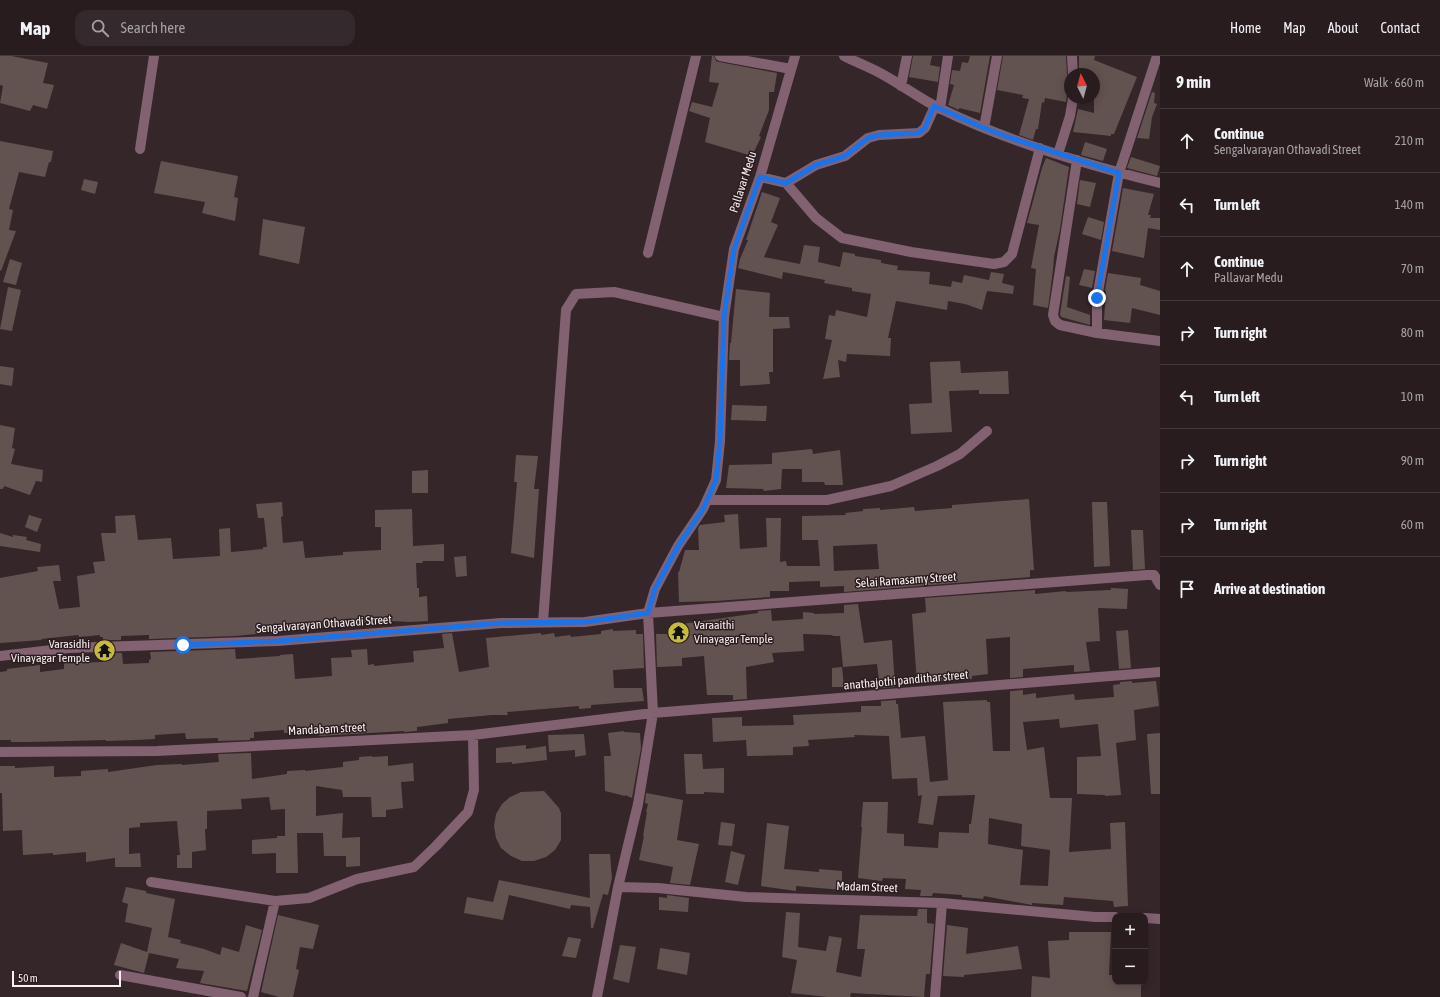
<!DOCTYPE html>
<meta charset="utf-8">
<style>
:root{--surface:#281c1f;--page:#34292c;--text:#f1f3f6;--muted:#a5a1a4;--line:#443a3d}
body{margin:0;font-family:"Asap Condensed",sans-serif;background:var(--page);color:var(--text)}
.controls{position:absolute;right:12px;bottom:12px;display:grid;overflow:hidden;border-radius:8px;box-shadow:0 2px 10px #0003}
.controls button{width:36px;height:36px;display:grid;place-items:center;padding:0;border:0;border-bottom:1px solid var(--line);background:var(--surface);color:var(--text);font:20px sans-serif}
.compass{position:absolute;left:1064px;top:12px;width:36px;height:36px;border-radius:50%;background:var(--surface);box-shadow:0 2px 10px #0003;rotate:354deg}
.scale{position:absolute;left:12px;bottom:10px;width:109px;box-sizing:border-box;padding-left:4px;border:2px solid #faf0f1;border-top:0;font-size:11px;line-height:14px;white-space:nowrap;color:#faf0f1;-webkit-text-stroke:3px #2b1d1f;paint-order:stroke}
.stop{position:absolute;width:12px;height:12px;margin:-9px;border:3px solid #1a73e8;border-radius:50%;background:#fff}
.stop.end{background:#1a73e8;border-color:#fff;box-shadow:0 1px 4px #0008}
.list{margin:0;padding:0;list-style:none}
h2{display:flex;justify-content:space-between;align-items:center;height:52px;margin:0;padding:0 16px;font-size:17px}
h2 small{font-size:13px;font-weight:400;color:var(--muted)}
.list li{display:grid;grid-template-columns:26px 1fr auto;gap:12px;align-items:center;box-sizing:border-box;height:64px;padding:0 16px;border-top:1px solid var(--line)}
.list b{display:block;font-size:15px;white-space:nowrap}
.list p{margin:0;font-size:13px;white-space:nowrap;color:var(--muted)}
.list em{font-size:13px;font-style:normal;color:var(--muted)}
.icon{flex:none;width:22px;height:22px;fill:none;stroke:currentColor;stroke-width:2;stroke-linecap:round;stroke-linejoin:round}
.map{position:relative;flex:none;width:1160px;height:941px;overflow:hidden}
header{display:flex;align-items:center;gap:24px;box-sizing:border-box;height:56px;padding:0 20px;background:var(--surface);border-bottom:1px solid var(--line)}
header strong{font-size:19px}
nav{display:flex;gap:22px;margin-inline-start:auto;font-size:14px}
.search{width:280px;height:36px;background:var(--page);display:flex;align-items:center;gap:10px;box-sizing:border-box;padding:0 14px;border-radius:12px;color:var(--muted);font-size:15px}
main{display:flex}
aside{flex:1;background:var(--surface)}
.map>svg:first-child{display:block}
</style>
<header>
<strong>Map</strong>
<div class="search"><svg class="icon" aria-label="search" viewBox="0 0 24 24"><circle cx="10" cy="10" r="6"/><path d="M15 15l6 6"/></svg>Search here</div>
<nav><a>Home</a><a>Map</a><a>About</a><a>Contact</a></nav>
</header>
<main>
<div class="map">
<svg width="1160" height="941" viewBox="0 0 1160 941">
<rect width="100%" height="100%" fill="#352629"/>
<!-- building -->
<path fill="#635350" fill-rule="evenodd" d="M0 0H11L48 7 43 27 54 29 47 53 33 49 30 55 0 47 3 30 0 29Z
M712 0H714L716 5 719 6 777 17 774 36H769V54L759 80 761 81 752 100 705 86 710 62 689 55 692 46 712 51 719 27 709 26Z
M913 0H932L930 9 940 11 938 26 909 21Z
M970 0H990L980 57 959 52V54L948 49 954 29 950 28 952 14 960 15 962 6 968 7Z
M1003 0H1066L1067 18 1069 23 1066 46 1045 42 1044 47 1042 46 1038 73H1036L1033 84 1019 79 1029 43 1022 42 1023 39 997 34Z
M1079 0H1095L1094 4 1137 21 1114 78H1111V80L1073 76 1078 53 1094 57V18H1079Z
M1152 36 1155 37 1154 47 1157 48 1152 61 1149 83 1137 82Z
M0 85 53 95 51 106H49L45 121 19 116 9 153 13 154 9 174 16 175 1 215 0 214Z
M1085 86 1107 93 1103 105 1081 99Z
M1131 101 1160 110 1157 120 1127 112Z
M1046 102 1069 111 1060 173 1054 201 1053 214 1048 252 1033 249 1036 213 1031 212 1039 169 1027 167 1042 112Z
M161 105 238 120 234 141 238 142 235 165 202 157 205 146 154 137Z
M84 123 98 126 95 138 81 134Z
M1080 124 1096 127 1090 151 1077 148Z
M1123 132 1154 138 1148 159H1151L1150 162H1160V174L1148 172 1144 202 1112 195Z
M762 136 780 142 771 166 778 169 764 201 800 208 804 189 820 191 818 206 840 211 843 196 855 198V200L881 204V207L898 210 897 214 930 216 929 228 951 231 952 225 962 227 964 219 989 224 991 216 1004 218 1002 227 1014 230 1013 238 987 235 982 254 965 248 948 245 947 254 896 245 888 282H891L890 300 847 298 846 306 838 304 840 321 823 323 832 284 825 283 829 259 835 260 836 254 867 261 871 238 852 235V232L824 227 825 224 783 216 782 223 738 212 740 203 748 184H746Z
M1088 161 1104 166 1101 184 1082 178Z
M263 163 305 171 299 208 259 199Z
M10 203 22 207 16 229 3 226Z
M1084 213 1095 215 1092 232 1079 229Z
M1108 217 1141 222 1140 229 1160 235V259L1132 252 1130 267 1104 264 1106 235 1105 234Z
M1066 220 1070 221 1067 251 1090 259V269L1061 261 1060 258Z
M8 231 21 234 12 275 0 273Z
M736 233 770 237 769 261H789L790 272 773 273V316H769L770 328 740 330V304H729L730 287H731Z
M960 305 961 317 1008 315 1009 338H979V334L949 335 952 376 911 378 909 348 932 347 930 306Z
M0 310 14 312 12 330 0 328Z
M732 349 767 350 766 365 731 364Z
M0 369 15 372 12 392 15 393 11 408 43 414 42 426 36 425 30 439 4 430 3 433H0Z
M812 393 813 398 840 394 843 429H825L824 426H802V413H782L781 433 764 435 763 433 726 432 729 409 772 408V397Z
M516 399 538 400 534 433H539L534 502 511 497 517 426H514Z
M428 414V437H412V415Z
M1029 443 1034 514H1030V521L844 536V530L820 531V525L789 526V535H770V541L716 545 679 546 678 516H679L685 494H699L698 472 700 469 725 466 724 459 738 458 740 493 767 491 766 462H781L780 506 786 505 787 510H820L818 484H802V460L846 459 845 457 863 455V453L880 452V454L914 451 915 455 952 452V449ZM877 488 879 513 834 515 833 490Z
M282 446 283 460 281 461 283 487 303 485 305 502 343 499V496L381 494V471H375V454L412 453 413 490 444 488V505H423L422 507H416L417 532H419V541L427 540 428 565 410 566 374 564V566L347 569V570L311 573 264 574 265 577 235 580 149 583V579L121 580V584H103V581H100V579L79 581 78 579 41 583 42 584 0 587V522L38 515 37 511 59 509 61 525H53L59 553 80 551 77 520 95 517 93 506 105 505 101 477H116L115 460 135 459 138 484 171 482 173 503 220 500 219 473 230 472 231 496 263 493V491H267L264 462H258L256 448Z
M1092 446H1107L1110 510 1094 511Z
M29 459 42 463 37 476 25 471Z
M1131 474H1143L1145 513 1133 514Z
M0 477 13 481V479L27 481 26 484 41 488 40 496 0 490Z
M466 500 467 520 456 521 454 501Z
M1111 532 1128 533 1127 553 1098 552 1100 585 1086 586 1090 615 1074 616V609L1023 613V621L1010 622V581L986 583 988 618 972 620V623L917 627 912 558 926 556 925 542 1035 534V538L1066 535V536L1111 534Z
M858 548 864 587 892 584 895 631 880 632 877 608 843 611 840 580H833L832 579 803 578 804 595 772 597 774 606 746 611 747 643 733 644V639H707L704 600 682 602V610L657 611 656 578H670V573L683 574 682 568 758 557V555L771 554 772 565 803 563V556L814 557V558L844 557V549Z
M613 573V575L636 574V578H643L644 612 613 614 614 632H642L644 645 591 649V652L579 653V650L507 656 508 659H492L448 663V667L417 671V675L404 676V675L319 680V676L299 678V676L284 677V674L254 676V682H250V684L218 685V682L186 683 185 677 155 679V683L136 684 106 685V684L31 686H11V684H0V616L7 615V613L40 609V616L64 613V607L104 606V597H122L123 608 149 607V604L151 603 150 596 235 593 236 603 280 600V599L293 598 295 623 332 620 331 602 352 601 351 594 367 593 368 609 374 608V610L414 606 413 595 444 592 442 578 452 577 459 616 489 611 486 582 541 577V579L554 577 555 581 570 579 571 581 601 578V575Z
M1128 574 1131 612 1119 613 1116 575Z
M842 611 844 631H832V612Z
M1132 625V627L1156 625 1159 650 1134 654 1136 684 1116 687 1121 739 1105 740V739L1077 738V701L1101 700 1098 668 1060 672 1059 663 1023 666 1027 694 1044 691 1050 742H1072L1069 796 1111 793 1110 767 1125 766 1128 850 1114 851 1113 845 1064 841 1063 849 1032 847V849L984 840 983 843 962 841V839L933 837 932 840H920L921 834 905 833 906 823 883 822 882 825 858 822 862 771H861L863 746H888L887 777 904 778V790L938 792 939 776 969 777V768H971L975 739 938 740 933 769 918 767 922 739 918 740 917 722 892 723 889 680 854 679 855 681 808 684 809 690 793 691V699L747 700 746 684 713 686 712 662 742 661V670L794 669 793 659 861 656V650H881V645L896 644V648H898L901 682 925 680 930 726 948 724 943 646 987 644V646H990L993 695H1010V635L1023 634V639L1036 637V642L1074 638 1075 644 1114 641 1113 629 1120 628V626ZM989 762 1022 768 1021 790 1050 794 1048 830 1020 829 1023 794 988 788Z
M624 675V676L640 677 641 692 632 742 625 739V740L605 735 604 700H611L608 677Z
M1160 677V738H1151L1147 678Z
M584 678 586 699 575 701V694L549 696 548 679Z
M526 689V693L546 690 547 704 512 708V706L496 707V692Z
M251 697 252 723 287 718V715L305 714V715L343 711V706L359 704V701L372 700V701L388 700V710L413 707 414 725 401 726 403 752 386 754V761H372L371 741H343L342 734 316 730V760L343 757 342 782 360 781V810L346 811V800H324L323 777H297L298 817H276V797L252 798V784L277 782V780H285V753L271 754 269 741 241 743 242 753 207 755V773H205L206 794 192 796V812H177V799H180L177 765 140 767V771L129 772V798L140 797 141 811H115V802L86 806V796L53 799V797L23 799 22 774 3 775 2 737H0V710H15V712L54 710V721L81 720V715L108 713V716L157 709 182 708V709L219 706 218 698Z
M684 698H702L703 713 724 712V737L704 736V738H686Z
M544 735 559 752 561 757V784L555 794 546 801 534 805H522L511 800 501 792 496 782 494 770 496 758 502 748 510 741 521 736Z
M646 737 683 744 677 784 699 788 690 829 670 827 673 811 639 804 644 780H643L647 756H646L648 748 645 747Z
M721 766 735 768 732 790 718 789Z
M767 767 789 770 784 813 819 816V813L842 815V834L796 830V835L761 830Z
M731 795 745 799 738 829 725 826Z
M589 798H610L612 822 608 839 603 838 593 872H591L590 851 571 849 570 853 509 839 503 864 464 857 467 841 493 846 499 824 590 842Z
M126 831 146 835V837L175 843 168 881 181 884 180 887 204 893 220 899 222 891 239 896 246 869 262 874 247 935 200 927 204 915 176 912 179 903 149 897 144 917 114 909 121 887 147 896 152 872 125 866 128 848 122 846Z
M667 839 689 842 688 856 659 854V841L667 842Z
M918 853H927V867L934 868 930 918H926L924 941 851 937 850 941H828L791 937 797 904 782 901 786 856 800 857 798 891 826 895 829 880 842 882 836 916 861 921 865 893H857L860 859 917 860Z
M278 859 319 869 313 893 300 891 296 913 299 914 293 941H279L261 936Z
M947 869 968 872 966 898 1018 890 1022 913 964 919V921L943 920Z
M1069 876H1111L1109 919H1115V926H1141V941H1031L1032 920 1050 922 1048 885 1069 884Z
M568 881 581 883 576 902 562 900Z
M620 889 636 891 629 927 613 923Z
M660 892 690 897 687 919 657 913Z"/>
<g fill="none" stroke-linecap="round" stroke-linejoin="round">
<!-- minor -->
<path stroke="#826171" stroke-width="10" d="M720 0 791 13
M844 0C856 6 869 11 880 17 901 28 920 43 941 53 1009 86 1087 109 1160 127
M1072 0 1073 18
M901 30 907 0
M940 53 948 0
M984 72 997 0
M140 93 154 0
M1058 98 1070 60 1073 42
M1077 104 1053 259 1055 265 1060 269 1097 277 1160 285
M760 121 786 127 816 162 842 182 911 196 994 208 1004 206 1012 198 1040 92
M786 127 816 109 845 100 868 82 879 79 919 77 925 72 935 50
M648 197 696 0
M1097 277V242L1119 117 1157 0
M707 444H827L891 430 937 410 960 398 987 375
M543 566 566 254 576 238 614 236 724 261
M0 600 69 592 278 585 501 567 585 566 648 557 1147 519H1154L1160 529
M0 696 157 695 473 679 653 657 1160 616
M151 826 275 845 309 842 357 823 414 811 436 790 468 756 474 734 473 679
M618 831 658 832 746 841 942 847 1095 861H1115
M1145 862 1160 863
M120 919 241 941
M253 941 275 845
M597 941 618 831 638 748 653 657 648 557 655 533 678 490 703 453 716 424 720 385 724 261 734 193 760 121 795 0
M935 941 942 847"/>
</g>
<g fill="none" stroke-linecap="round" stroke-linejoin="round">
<!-- route -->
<path stroke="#1a73e8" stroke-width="5" d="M183 589 278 585 501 567 585 566 648 557 655 533 678 490 703 453 716 424 720 385 724 261 734 193 760 121 786 127 816 109 845 100 868 82 879 79 918 77 925 72 934 50 984 72 1011 82 1119 117 1097 242"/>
</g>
<!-- icons -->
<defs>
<symbol id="temple-disc" viewBox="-11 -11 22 22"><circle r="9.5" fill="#c7bb3c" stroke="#2b1d1f"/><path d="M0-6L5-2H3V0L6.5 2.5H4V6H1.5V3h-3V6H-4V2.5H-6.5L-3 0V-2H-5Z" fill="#111"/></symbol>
</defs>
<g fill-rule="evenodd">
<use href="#temple-disc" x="666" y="564" width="25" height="25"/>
<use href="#temple-disc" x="92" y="582" width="25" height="25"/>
</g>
<g text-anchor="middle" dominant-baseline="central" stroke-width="3" stroke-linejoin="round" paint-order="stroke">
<!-- street labels -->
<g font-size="12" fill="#faf0f1" stroke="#2b1d1f">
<text transform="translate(743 126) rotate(-72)">Pallavar Medu</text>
<text transform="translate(906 524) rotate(-4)">Selai Ramasamy Street</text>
<text transform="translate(324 568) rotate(-4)">Sengalvarayan Othavadi Street</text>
<text transform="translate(906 624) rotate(-5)">anathajothi pandithar street</text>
<text transform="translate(327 673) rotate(-3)">Mandabam street</text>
<text transform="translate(867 831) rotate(2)">Madam Street</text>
</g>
<!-- poi labels -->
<g font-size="12" fill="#faf0f1" stroke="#2b1d1f" text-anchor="start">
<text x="694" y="569">Varaaithi<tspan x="694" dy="14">Vinayagar Temple</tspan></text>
<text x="90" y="588" text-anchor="end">Varasidhi<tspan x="90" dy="14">Vinayagar Temple</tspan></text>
</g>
</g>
</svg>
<div class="controls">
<button>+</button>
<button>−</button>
</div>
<svg class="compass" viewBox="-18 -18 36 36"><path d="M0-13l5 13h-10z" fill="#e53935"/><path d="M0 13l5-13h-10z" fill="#a5a1a4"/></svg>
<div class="scale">50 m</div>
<div class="stop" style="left:183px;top:589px"></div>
<div class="stop end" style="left:1097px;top:242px"></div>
</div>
<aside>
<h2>9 min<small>Walk · 660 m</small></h2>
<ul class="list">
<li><svg class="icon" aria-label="ahead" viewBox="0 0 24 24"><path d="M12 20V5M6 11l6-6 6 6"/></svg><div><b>Continue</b><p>Sengalvarayan Othavadi Street</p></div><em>210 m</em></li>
<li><svg class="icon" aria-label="left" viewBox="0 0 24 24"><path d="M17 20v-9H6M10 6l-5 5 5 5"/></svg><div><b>Turn left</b></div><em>140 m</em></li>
<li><svg class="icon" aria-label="ahead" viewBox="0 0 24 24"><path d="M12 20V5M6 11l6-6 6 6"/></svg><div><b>Continue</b><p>Pallavar Medu</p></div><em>70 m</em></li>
<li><svg class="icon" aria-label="right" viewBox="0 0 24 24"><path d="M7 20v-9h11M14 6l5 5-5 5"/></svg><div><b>Turn right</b></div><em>80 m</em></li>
<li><svg class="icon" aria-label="left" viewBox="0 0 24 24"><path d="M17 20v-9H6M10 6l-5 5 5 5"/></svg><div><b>Turn left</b></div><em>10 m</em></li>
<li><svg class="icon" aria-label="right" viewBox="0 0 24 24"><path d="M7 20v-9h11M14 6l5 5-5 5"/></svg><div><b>Turn right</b></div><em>90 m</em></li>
<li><svg class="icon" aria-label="right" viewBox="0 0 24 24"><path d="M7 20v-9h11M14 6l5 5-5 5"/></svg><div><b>Turn right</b></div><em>60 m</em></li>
<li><svg class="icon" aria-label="arrive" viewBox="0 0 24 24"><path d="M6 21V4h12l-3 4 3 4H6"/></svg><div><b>Arrive at destination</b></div></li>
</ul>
</aside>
</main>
